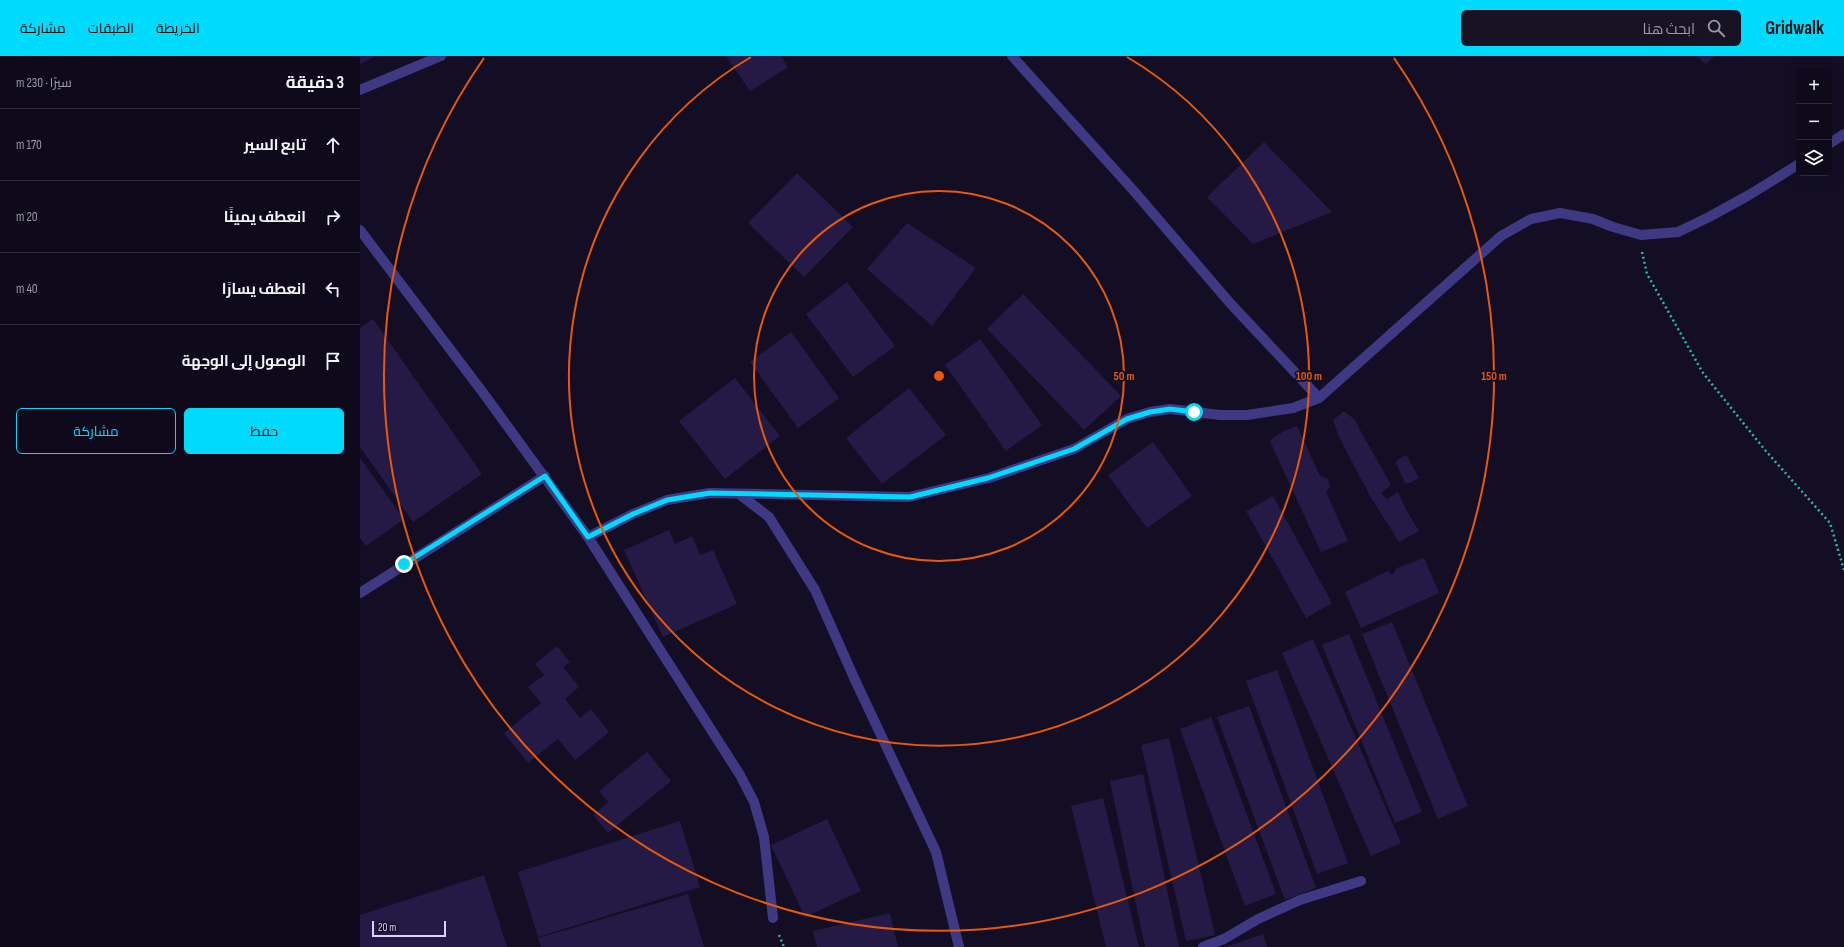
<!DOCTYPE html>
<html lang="ar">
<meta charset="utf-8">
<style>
:root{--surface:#0e0a1b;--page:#171324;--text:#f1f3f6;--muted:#9b9aa3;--line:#2e2b3a;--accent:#00dbfd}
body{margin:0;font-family:"Sofia Sans Condensed",Cairo,sans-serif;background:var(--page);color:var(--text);direction:rtl}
.controls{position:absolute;right:12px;top:12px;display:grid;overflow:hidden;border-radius:6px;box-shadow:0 4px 16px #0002}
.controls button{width:36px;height:36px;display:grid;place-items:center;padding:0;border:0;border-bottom:1px solid var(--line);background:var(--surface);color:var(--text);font:20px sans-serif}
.scale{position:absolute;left:12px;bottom:10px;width:74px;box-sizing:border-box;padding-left:4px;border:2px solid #d9d2ff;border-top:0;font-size:11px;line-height:14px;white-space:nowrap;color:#d9d2ff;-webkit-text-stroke:3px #130e24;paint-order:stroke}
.stop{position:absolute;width:12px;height:12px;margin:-9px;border:3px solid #00dbfd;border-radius:50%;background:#fff}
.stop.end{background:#00dbfd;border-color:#fff;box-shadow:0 1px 4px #0008}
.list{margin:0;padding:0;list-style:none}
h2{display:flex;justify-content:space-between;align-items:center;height:52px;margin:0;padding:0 16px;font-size:17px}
h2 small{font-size:13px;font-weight:400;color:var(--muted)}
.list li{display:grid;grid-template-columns:26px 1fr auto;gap:12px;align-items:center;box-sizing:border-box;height:72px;padding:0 16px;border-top:1px solid var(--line)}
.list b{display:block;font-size:15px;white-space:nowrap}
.list em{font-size:13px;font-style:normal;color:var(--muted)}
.actions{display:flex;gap:8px;padding:12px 16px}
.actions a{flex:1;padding:9px 0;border:1px solid var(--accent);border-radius:6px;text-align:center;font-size:14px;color:var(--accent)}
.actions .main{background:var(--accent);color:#111}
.icon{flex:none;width:22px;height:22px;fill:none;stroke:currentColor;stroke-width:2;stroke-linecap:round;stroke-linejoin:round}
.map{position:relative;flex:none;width:1484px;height:891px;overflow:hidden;direction:ltr}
header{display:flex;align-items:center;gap:24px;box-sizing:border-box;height:56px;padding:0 20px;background:var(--accent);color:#111}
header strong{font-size:19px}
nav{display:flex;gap:22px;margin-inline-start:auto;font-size:14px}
.search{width:280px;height:36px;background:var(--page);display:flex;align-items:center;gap:10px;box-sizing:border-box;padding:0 14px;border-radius:6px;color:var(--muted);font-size:15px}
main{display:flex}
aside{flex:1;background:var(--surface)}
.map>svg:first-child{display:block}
</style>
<header>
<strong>Gridwalk</strong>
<div class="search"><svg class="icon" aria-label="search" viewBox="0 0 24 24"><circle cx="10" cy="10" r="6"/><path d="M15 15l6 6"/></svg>ابحث هنا</div>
<nav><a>الخريطة</a><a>الطبقات</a><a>مشاركة</a></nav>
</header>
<main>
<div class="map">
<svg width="1484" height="891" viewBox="0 0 1484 891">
<rect width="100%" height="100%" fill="#130e24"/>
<!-- building -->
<path fill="#251a45" d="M0 0H16L0 8Z
M366 0H421L428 11 390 35Z
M1336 0H1354L1346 8Z
M904 86 972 156 893 188 847 141Z
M437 117 493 171 444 221 388 167Z
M547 167 616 212 572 270 507 213Z
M487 226 535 290 493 321 446 258Z
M663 238 761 340 724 374 627 273Z
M13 263 122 418 53 466 0 391V272Z
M431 276 479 342 438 372 390 306Z
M620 283 682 369 646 395 585 309Z
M375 322 420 380 365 423 319 365Z
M549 332 586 379 522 428 486 382Z
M984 355 994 363 1031 429 1021 437 1027 443 1038 436 1045 452 1059 475 1039 486 1010 440 979 381 973 364Z
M937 370 960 420 968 423 970 431 966 436 988 485 961 496 913 392 910 384 924 375Z
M793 386 832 440 787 472 748 419Z
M1046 399 1059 422 1050 427H1045L1036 407 1037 404Z
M0 402 44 463 6 490 0 482Z
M913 440 972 547 946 562 886 455Z
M309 474 315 488 332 480 340 499 353 494 377 548 303 581 264 494Z
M1064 502 1079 537 1001 572 985 536 1028 515 1032 519 1037 512Z
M1032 566 1108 750 1078 763 1002 578Z
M989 578 1062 756 1035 767 962 589Z
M953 583 1041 787 1011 800 922 597Z
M197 590 210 606 203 611 219 631 205 643 220 662 231 653 249 676 215 704 198 683 168 707 144 677 181 647 168 631 184 619 175 608Z
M917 614 988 807 957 818 886 625Z
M889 650 956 832 925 844 857 661Z
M851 661 916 838 885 850 820 673Z
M809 682 855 879 826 885 781 689Z
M287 696 311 725 248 777 233 759 248 746 239 735Z
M783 718 819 891H785L750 725Z
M743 742 779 891H746L711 750Z
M467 763 501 835 445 861 411 789Z
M320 765 340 831 178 881 158 816Z
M124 819 147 891H0V859Z
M328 838 344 891H181L178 882Z
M530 857 538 891H457L453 875Z
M903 878 907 891H866Z"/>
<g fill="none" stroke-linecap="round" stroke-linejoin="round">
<!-- path -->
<path stroke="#2fb6b2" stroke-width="2.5" stroke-dasharray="2 3" stroke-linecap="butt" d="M1282 196 1287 218 1343 317 1405 394 1470 467 1484 514
M419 879 424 891"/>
<!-- lane -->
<path stroke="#3f3983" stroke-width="10" d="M379 438 409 461 455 534 495 624 576 796 599 891
M843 891 864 883 898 863 940 844 1001 825"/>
<!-- street -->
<path stroke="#3f3983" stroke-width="10" d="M652 0 773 134 870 247 959 342
M0 34 81 0
M1469 88 1484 78
M0 174 124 338 228 481 380 719 394 746 404 781 413 862
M228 481 273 458 307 444 350 437 549 441 629 422 714 393 767 363 790 356 810 353 860 359H887L933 352 959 342 1141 180 1171 163 1200 157 1233 163 1253 171 1281 179 1318 176 1349 161 1389 139 1439 108
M0 537 185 420"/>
</g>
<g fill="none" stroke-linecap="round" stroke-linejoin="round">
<!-- route -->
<path stroke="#00dbfd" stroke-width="5" d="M44 508 185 420 228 481 273 458 307 444 350 437 550 441 628 422 714 393 767 363 790 356 810 353 834 356"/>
</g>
<!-- distance rings -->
<g fill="none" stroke="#e8590c" stroke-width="2">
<circle cx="579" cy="320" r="185"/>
<path d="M767 1A370 370 0 1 1 391 1"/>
<path d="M1034 2A555 555 0 1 1 124 2"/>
</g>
<circle cx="579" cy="320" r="6" fill="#e8590c" stroke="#130e24" stroke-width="2"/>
<g font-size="12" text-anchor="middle" font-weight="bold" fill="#e8590c" stroke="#130e24" stroke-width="3.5" stroke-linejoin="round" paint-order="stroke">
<text x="764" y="324">50 m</text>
<text x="949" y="324">100 m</text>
<text x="1134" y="324">150 m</text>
</g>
</svg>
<div class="controls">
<button>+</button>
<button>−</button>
<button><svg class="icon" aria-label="layers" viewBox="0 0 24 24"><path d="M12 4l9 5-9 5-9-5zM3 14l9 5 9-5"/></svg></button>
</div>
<div class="scale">20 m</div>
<div class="stop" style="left:834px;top:356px"></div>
<div class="stop end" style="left:44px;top:508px"></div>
</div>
<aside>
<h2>3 دقيقة<small>سيرًا · 230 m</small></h2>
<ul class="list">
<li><svg class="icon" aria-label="ahead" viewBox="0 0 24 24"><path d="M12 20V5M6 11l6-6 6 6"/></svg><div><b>تابع السير</b></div><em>170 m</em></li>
<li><svg class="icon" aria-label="right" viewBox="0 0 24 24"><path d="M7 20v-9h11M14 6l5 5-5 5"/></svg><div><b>انعطف يمينًا</b></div><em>20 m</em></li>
<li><svg class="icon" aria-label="left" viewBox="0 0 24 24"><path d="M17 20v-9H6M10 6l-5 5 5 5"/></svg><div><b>انعطف يسارًا</b></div><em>40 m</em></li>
<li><svg class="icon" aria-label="arrive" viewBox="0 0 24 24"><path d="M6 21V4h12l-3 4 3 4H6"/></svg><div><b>الوصول إلى الوجهة</b></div></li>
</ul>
<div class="actions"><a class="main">حفظ</a><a>مشاركة</a></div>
</aside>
</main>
